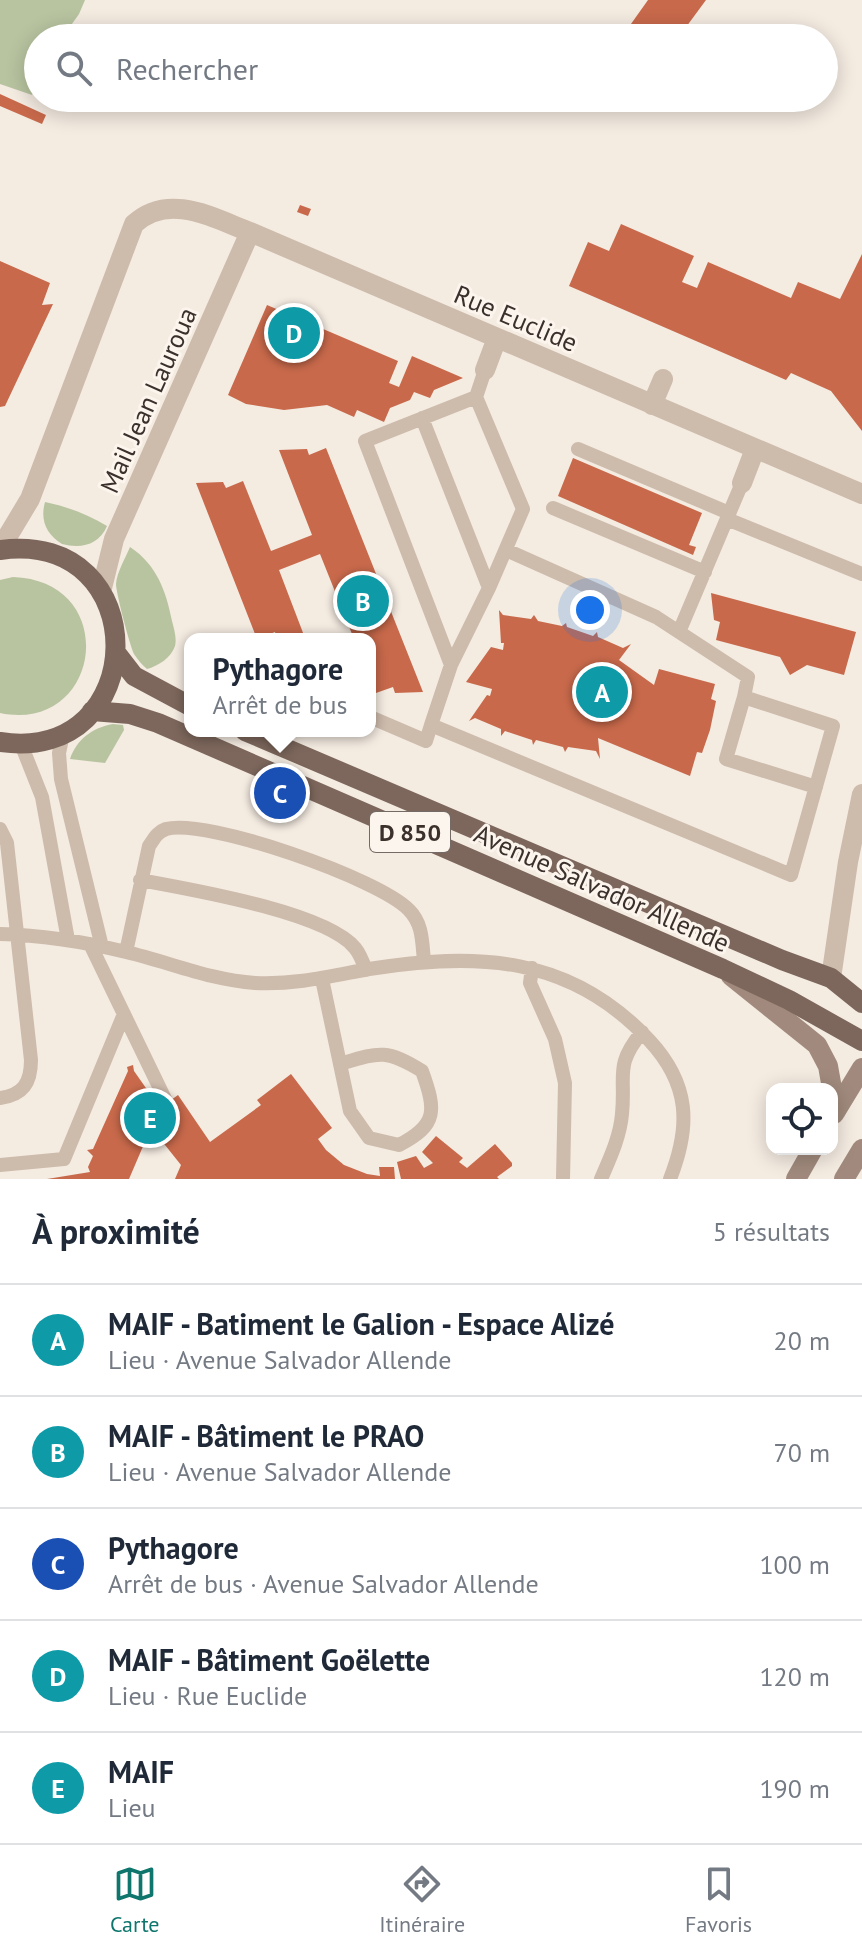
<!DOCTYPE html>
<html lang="fr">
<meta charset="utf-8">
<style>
:root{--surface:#fff;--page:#f6f6f7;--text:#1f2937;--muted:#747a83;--line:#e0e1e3;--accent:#0f766e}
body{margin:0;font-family:"PT Sans",sans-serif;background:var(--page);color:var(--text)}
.controls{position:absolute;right:24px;bottom:24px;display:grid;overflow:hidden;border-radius:16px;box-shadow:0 4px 20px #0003}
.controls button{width:72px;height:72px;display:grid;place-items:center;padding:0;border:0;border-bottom:2px solid var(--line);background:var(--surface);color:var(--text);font:40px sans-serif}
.you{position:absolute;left:590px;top:610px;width:28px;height:28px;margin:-20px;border:6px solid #fff;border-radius:50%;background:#1a73e8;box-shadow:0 0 0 12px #1a73e833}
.badge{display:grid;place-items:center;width:52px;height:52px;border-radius:50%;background:var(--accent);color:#fff;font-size:26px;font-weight:700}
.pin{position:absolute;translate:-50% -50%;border:4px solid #fff;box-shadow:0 2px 8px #0006}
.popup{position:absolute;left:184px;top:633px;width:192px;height:104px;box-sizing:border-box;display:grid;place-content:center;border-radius:16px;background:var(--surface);filter:drop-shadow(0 2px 6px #0005);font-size:26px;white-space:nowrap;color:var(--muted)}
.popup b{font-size:30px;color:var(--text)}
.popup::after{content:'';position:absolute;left:50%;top:100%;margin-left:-16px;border:16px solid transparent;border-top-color:var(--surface)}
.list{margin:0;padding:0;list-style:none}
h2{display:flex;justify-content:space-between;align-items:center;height:104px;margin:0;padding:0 32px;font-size:34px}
h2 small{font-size:26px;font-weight:400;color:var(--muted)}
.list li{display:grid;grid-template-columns:52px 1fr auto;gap:24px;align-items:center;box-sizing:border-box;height:112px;padding:0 32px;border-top:2px solid var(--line)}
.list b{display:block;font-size:30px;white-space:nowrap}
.list p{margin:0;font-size:26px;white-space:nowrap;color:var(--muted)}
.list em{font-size:26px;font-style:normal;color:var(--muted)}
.icon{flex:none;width:44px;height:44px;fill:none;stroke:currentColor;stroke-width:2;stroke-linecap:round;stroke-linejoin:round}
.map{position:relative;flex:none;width:862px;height:1179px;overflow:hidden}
.search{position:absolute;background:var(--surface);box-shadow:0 4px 20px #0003;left:24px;right:24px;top:24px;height:88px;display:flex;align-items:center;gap:20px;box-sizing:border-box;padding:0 28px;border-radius:44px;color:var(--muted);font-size:30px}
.sheet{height:664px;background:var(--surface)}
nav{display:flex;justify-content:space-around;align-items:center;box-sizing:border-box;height:112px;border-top:2px solid var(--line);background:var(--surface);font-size:22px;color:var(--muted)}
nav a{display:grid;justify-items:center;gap:4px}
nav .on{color:var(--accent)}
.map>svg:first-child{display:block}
</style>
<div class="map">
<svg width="862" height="1179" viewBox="0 0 862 1179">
<rect width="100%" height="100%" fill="#f4ebe1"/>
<!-- green -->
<path fill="#b8c4a0" d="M0 0H85L79 14 62 38H38V83L32 95 0 84Z
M45 502C68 507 87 514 107 526 99 545 81 549 62 544 46 534 40 520 45 502Z
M130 547C157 565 166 591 172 621 174 629 177 638 175 646 171 658 158 666 147 669 142 665 138 660 134 654 130 646 116 593 116 584 117 572 125 559 130 547Z
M13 577C122 581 102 734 0 713V580Z
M113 724 123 725 124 730 105 763 70 759C77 739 92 728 113 724Z"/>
<!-- building -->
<path fill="#c8694b" d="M648 0H706L678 38H621Z
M0 94 46 115 42 124 0 106Z
M300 205 311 209 308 216 297 212Z
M621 224 694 256 682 282 697 288 708 262 791 298 798 282 840 299 862 254V431L831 391 791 373 786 380 569 286 588 242 609 251Z
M0 261 50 283 42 305 53 304 5 406 0 407Z
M267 305 398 361 389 383 399 387 412 356 463 378 434 390 430 398 414 392 410 400 390 408 384 422 357 410 354 417 327 405 284 410 246 404 228 395Z
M326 448 423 692 395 693 393 687 376 693 370 679V639H354L320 554 279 570 305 638 277 639 275 632 257 639 196 483 223 482 226 488 243 481 271 551 312 535 279 450 307 449 309 455Z
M573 458 702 513 689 545 696 547 693 555 558 496Z
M711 593 856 632 844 675 807 665 790 675 780 657 716 640 720 622 714 620Z
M499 610 503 615 531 619 534 615 538 621 562 626 566 623 567 627 593 636 597 632 598 637 623 648 631 644 619 660 654 685 659 669 715 684 711 699 716 701 710 730 702 753 697 752 690 776 598 738 600 759 596 751 568 747 565 752 563 747 536 740 533 745 532 740 505 731 501 736V729L475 718 469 721 487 695 490 696 492 689 466 682 491 647 503 650 504 643H501Z
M133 1065 134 1071 160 1108 178 1095 210 1142 261 1105 257 1100 291 1074 332 1128 318 1139 326 1150 344 1165 367 1174 380 1176 379 1167H394L395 1179H175L181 1165 157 1135 147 1137 129 1179H47L90 1172 88 1167 93 1156 87 1150 93 1149 128 1071 127 1067Z
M436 1136 463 1158 459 1162 467 1168 495 1144 512 1163V1166L497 1177 499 1179H401L397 1162 416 1156 424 1168 433 1163 422 1152Z"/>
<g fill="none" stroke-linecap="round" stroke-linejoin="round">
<!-- lane -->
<path stroke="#cdbbac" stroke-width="14" d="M476 397 523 509 489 588 451 665 365 441 476 397 485 370
M422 418 489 588
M578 449 729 513
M553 508 705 572
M727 519 862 574
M679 632 742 483
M451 665 431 725 791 875 833 726 744 697 748 677 656 617 506 550
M744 697 726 759 816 787
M370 717 426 741 431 725
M63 734 59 753 61 779 102 947
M21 744 42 797 68 940
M0 829 7 843 31 1060C31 1083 23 1095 0 1098
M140 880C188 889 326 912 355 948 360 954 363 962 366 970
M0 934C42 935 85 942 126 952 169 962 210 980 255 983 295 985 331 976 369 969 476 952 570 955 649 1040 690 1084 691 1126 670 1179
M90 944 167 1103
M126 952 149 846C154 839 157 832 166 829 207 818 380 879 409 910 423 924 422 942 424 961
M532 968 530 983 555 1039 565 1083 563 1179
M322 979 350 1111 369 1138 399 1145C438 1125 436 1110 422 1071 386 1049 380 1052 340 1064
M0 1165 64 1159 124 1014
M601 1179C610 1158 620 1137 622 1114 626 1075 614 1066 642 1032"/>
<!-- street -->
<path stroke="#cdbbac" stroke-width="20" d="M485 370 497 338
M652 405 663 379
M742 483 755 449
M0 549 30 499 134 224C169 192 213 218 250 232L862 494
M101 592 114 539 250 232
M831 978 848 862 862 794"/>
<!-- secondary -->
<path stroke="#a18a7d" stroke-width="20" d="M731 976 817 1045 828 1066 836 1111
M834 1114 862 1068
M796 1179 813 1149
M844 1179 862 1149"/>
<!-- primary -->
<path stroke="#7d675c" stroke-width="20" d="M0 550C156 529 152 765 0 742
M117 654 134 676 190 706
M92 711 130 714 158 723 723 969 789 1000 862 1041
M245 731 782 960 831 978 862 1003"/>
</g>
<g text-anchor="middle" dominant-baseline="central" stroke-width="6" stroke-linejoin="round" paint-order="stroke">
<!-- shield labels -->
<rect fill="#fbf5ee" stroke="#756b66" stroke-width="2" x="370" y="812" width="80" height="40" rx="6"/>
<g font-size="24" font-weight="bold" fill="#3b302b">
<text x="410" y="832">D 850</text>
</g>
<!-- street labels -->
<g font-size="26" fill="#3b302b" stroke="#fbf5ee">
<text transform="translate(516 318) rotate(23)">Rue Euclide</text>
<text transform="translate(148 400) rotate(-66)">Mail Jean Lauroua</text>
<text transform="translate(602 888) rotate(24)">Avenue Salvador Allende</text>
</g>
</g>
</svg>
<div class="controls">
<button><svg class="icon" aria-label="locate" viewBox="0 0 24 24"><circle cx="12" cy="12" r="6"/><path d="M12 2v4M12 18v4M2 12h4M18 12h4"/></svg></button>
</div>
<div class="you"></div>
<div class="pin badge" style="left:602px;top:692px;background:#0f9aa8">A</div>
<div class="pin badge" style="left:363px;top:601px;background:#0f9aa8">B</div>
<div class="pin badge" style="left:280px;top:793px;background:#1a4fb4">C</div>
<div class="popup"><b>Pythagore</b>Arrêt de bus</div>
<div class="pin badge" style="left:294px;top:333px;background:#0f9aa8">D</div>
<div class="pin badge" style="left:150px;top:1118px;background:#0f9aa8">E</div>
<div class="search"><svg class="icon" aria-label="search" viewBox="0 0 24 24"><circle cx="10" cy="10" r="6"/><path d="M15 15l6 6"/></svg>Rechercher</div>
</div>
<section class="sheet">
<h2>À proximité<small>5 résultats</small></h2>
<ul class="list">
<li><span class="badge" style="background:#0f9aa8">A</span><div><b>MAIF - Batiment le Galion - Espace Alizé</b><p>Lieu · Avenue Salvador Allende</p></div><em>20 m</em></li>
<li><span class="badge" style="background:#0f9aa8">B</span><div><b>MAIF - Bâtiment le PRAO</b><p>Lieu · Avenue Salvador Allende</p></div><em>70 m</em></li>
<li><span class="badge" style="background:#1a4fb4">C</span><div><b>Pythagore</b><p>Arrêt de bus · Avenue Salvador Allende</p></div><em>100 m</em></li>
<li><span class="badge" style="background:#0f9aa8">D</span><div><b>MAIF - Bâtiment Goëlette</b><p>Lieu · Rue Euclide</p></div><em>120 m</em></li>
<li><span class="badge" style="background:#0f9aa8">E</span><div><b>MAIF</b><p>Lieu</p></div><em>190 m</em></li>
</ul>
</section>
<nav>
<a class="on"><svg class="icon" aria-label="map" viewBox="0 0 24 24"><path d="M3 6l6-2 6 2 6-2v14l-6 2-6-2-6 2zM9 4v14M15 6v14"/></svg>Carte</a>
<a><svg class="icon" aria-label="directions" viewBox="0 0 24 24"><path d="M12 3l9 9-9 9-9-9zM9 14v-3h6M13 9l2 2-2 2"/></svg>Itinéraire</a>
<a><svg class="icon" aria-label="saved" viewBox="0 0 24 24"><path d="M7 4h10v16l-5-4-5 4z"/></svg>Favoris</a>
</nav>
